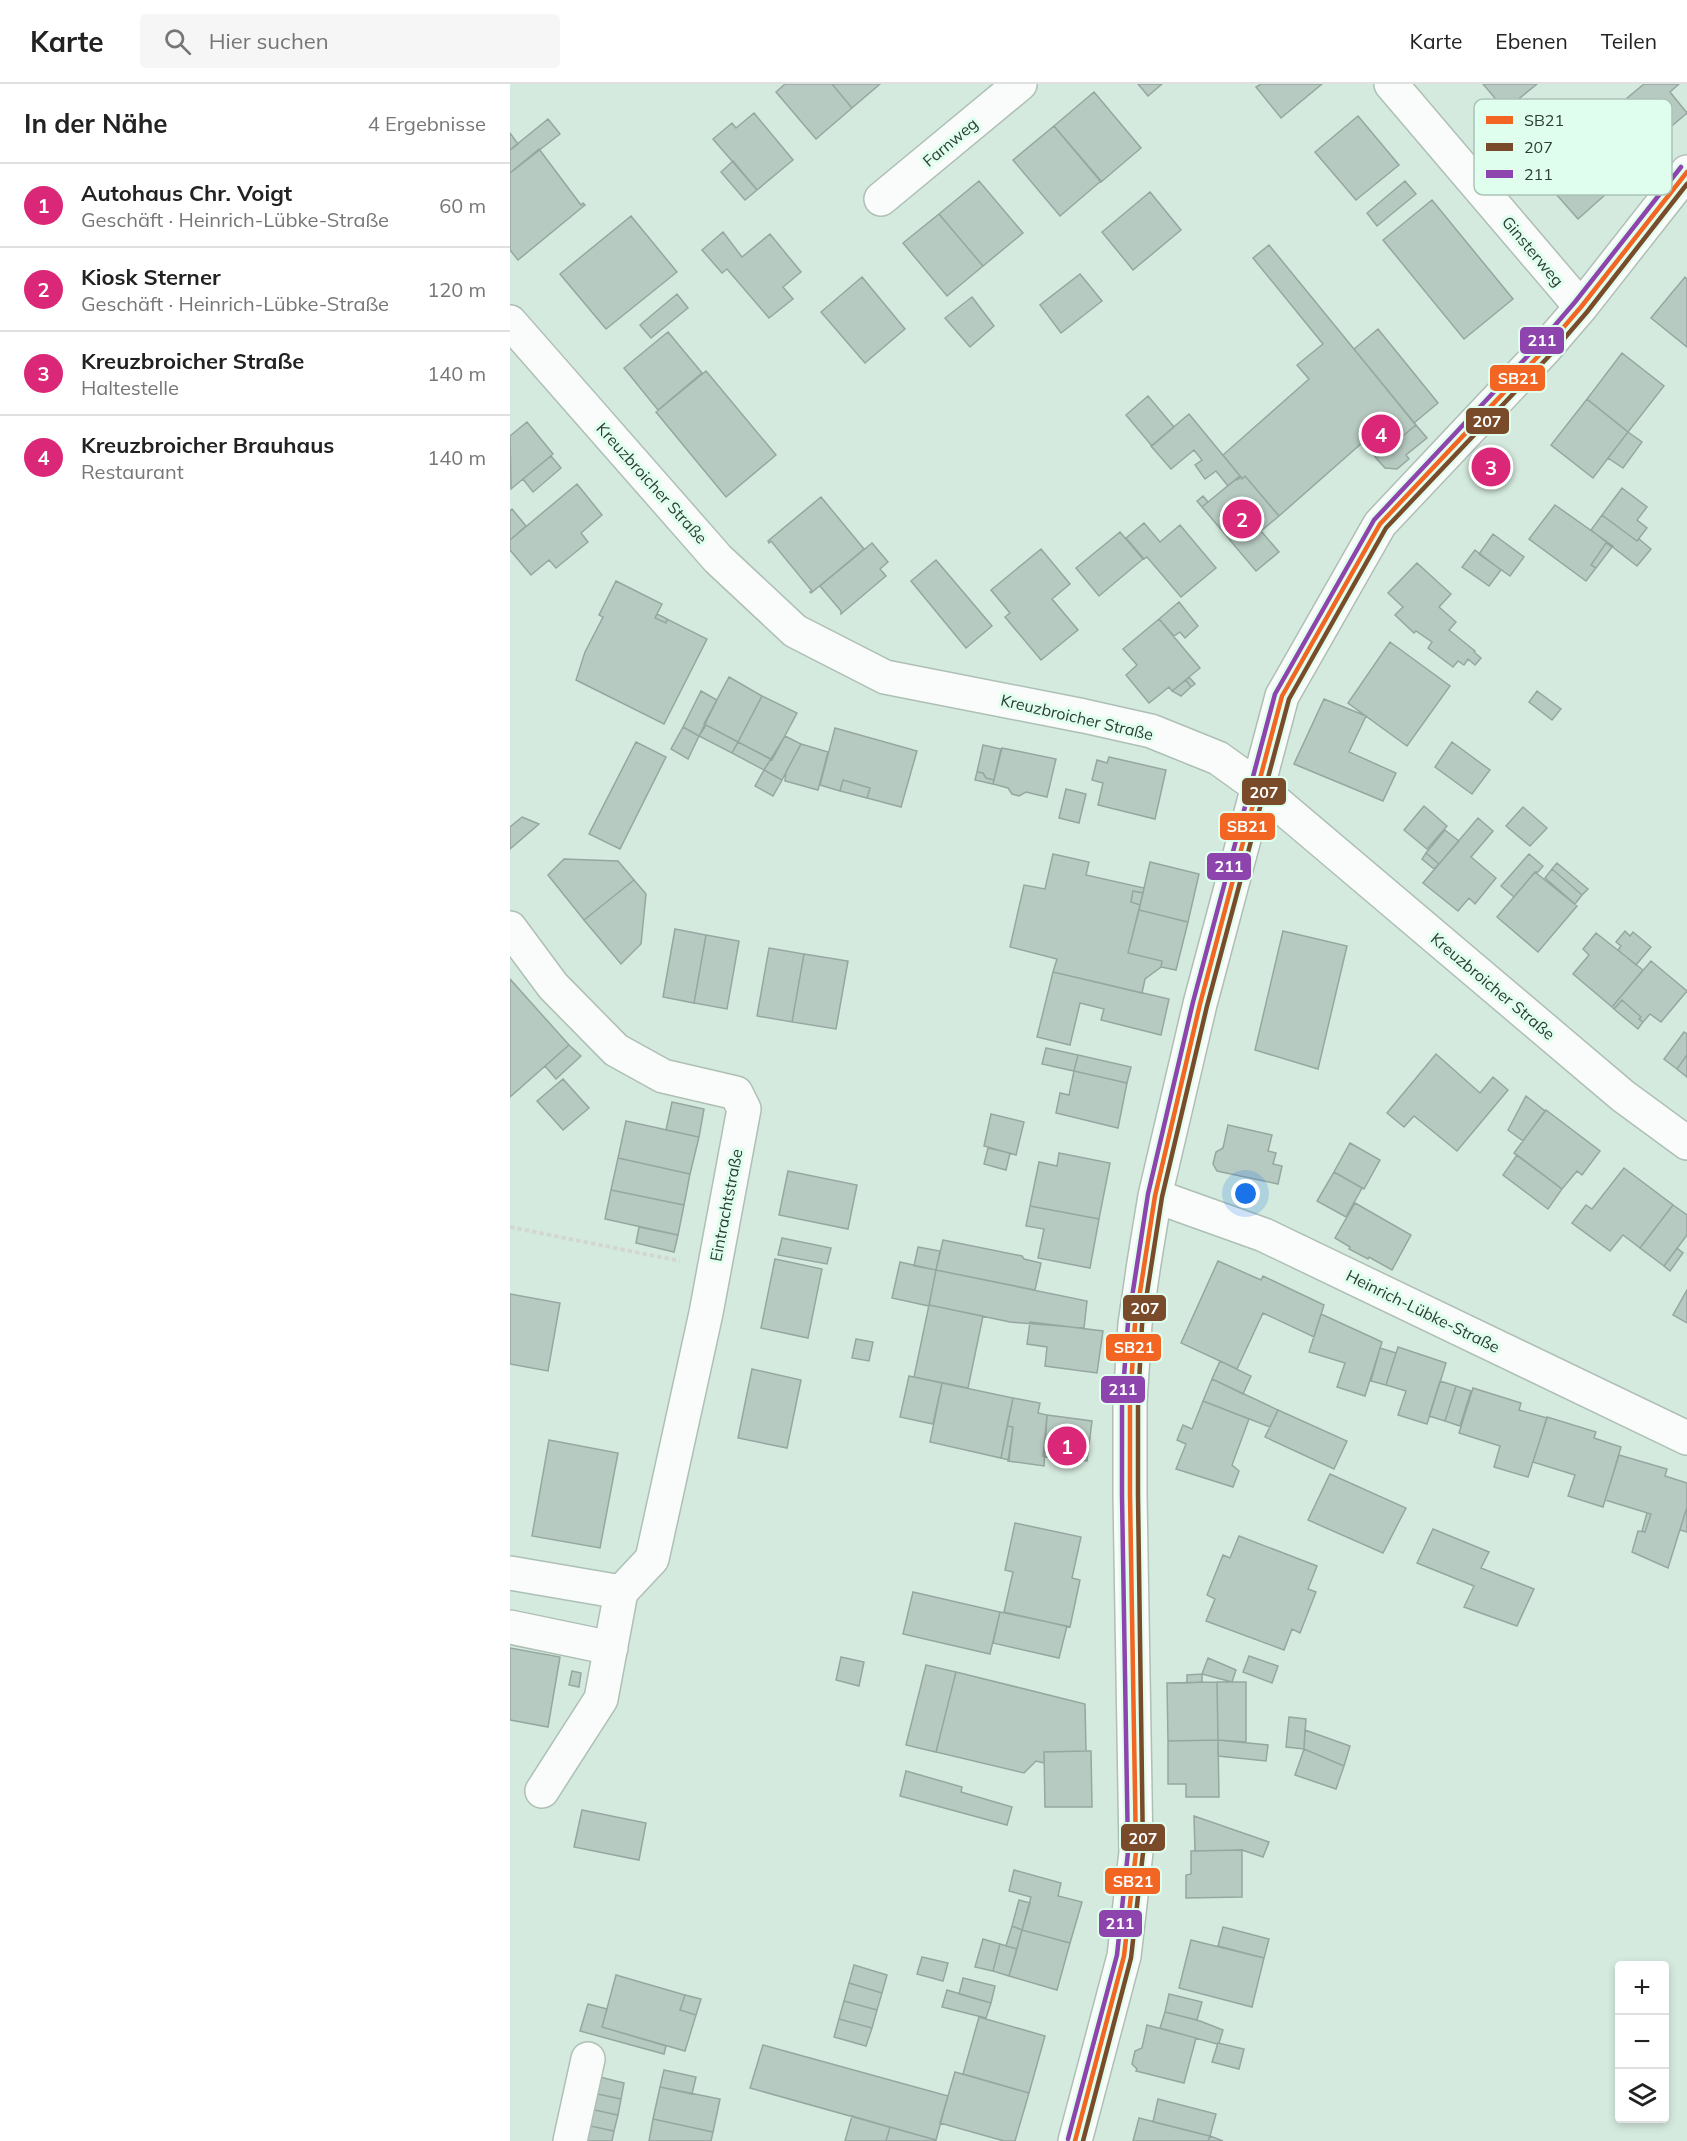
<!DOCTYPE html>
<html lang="de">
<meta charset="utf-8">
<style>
:root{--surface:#fff;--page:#f6f6f6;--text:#222;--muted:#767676;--line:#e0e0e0;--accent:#db2777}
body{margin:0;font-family:Mulish,sans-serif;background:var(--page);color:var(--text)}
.controls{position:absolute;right:18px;bottom:18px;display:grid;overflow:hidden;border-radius:6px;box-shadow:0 3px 9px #0003}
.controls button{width:54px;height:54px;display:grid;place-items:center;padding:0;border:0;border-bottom:2px solid var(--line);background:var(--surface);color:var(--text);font:30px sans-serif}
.you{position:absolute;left:736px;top:1110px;width:21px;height:21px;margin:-15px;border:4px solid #fff;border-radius:50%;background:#1a73e8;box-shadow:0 0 0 9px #1a73e833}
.badge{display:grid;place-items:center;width:39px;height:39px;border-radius:50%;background:var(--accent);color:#fff;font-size:20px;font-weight:700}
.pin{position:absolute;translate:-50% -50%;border:3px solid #fff;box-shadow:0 2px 6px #0006}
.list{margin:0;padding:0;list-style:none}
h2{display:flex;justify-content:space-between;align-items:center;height:78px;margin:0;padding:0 24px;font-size:26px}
h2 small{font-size:20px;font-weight:400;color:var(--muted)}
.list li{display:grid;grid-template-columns:39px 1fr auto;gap:18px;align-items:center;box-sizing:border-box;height:84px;padding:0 24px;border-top:2px solid var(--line)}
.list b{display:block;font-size:22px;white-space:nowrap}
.list p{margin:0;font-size:20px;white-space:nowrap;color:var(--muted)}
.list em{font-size:20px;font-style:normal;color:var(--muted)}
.icon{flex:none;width:33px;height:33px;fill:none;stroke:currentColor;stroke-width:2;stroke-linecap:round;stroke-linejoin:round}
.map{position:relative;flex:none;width:1177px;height:2057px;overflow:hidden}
header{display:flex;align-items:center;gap:36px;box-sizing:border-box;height:84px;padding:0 30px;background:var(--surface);border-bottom:2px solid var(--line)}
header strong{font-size:28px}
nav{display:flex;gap:33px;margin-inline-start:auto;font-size:21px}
.search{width:420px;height:54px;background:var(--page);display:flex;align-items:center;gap:15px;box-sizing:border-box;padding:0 21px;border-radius:6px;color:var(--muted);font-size:22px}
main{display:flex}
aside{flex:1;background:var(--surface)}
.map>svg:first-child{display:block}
</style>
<header>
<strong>Karte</strong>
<div class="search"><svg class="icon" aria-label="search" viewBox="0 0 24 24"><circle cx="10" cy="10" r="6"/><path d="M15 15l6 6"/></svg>Hier suchen</div>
<nav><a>Karte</a><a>Ebenen</a><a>Teilen</a></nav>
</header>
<main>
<aside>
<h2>In der Nähe<small>4 Ergebnisse</small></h2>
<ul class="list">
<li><span class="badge">1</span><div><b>Autohaus Chr. Voigt</b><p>Geschäft · Heinrich-Lübke-Straße</p></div><em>60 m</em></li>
<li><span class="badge">2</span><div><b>Kiosk Sterner</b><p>Geschäft · Heinrich-Lübke-Straße</p></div><em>120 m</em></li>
<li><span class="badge">3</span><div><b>Kreuzbroicher Straße</b><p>Haltestelle</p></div><em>140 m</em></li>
<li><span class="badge">4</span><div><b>Kreuzbroicher Brauhaus</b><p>Restaurant</p></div><em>140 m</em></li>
</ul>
</aside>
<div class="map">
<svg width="1177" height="2057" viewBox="0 0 1177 2057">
<rect width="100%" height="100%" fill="#d5eade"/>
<!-- building -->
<path fill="#b7cac2" stroke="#95a7a0" stroke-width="1.5" d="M275 0H322L342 24 306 55 266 8Z
M322 0H370L342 24Z
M628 0H652L638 12Z
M751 0H812L771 34 746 3Z
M973 0H1027L995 26Z
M1134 0H1169L1160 8 1177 29 1131 68 1099 29Z
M584 8 631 64 591 98 544 42Z
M1056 26 1115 93 1068 135 1008 67Z
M244 29 283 76 247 106 203 55 222 39 226 44Z
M848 32 889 81 846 116 805 68Z
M38 35 50 50 0 89V66Z
M544 42 591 97 550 132 503 76Z
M0 49 8 60 0 66Z
M29 65 71 121 73 119 75 121 8 176 0 166V89Z
M223 77 247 106 235 116 211 88Z
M469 97 513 149 473 182 429 130Z
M895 97 906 110 867 142 857 129Z
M640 108 671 146 623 186 592 148Z
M922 116 1003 215 954 255 873 156Z
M429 130 473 182 437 212 393 159Z
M121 132 167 188 96 245 50 190Z
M213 148 232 173 260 150 291 188 273 203 283 215 259 234 217 185 212 189 192 166Z
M759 161 906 341 866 374 853 358 769 432 735 392 732 395 731 393 727 396 726 395 730 392 713 371 799 295 787 281 813 260 743 174Z
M570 190 592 217 551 249 530 221Z
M352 193 395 245 355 279 311 228Z
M1175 193 1177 195V263L1141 234Z
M167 210 178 224 141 254 130 241Z
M462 213 484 242 460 263 435 234Z
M868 245 928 319 904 339 844 265Z
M158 248 192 289 148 326 114 284Z
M1112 269 1154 302 1118 348 1077 315Z
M196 287 266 371 216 413 146 328Z
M638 312 664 343 642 362 616 331Z
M1077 315 1118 348 1083 394 1041 361Z
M679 330 730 392 718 402 706 387 695 395 685 381 692 376 684 366 661 385 641 362Z
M17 338 43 370 1 405 0 352Z
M906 341 917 354 896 371 899 375 887 385 875 384 866 374Z
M1118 348 1132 358 1113 384 1098 374Z
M41 372 51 384 23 408 13 395Z
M735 392 769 432 751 447 769 468 746 487 692 423 726 395 727 396 731 393 732 395Z
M67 400 92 431 71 449 78 458 46 484 39 476 21 491 0 466V456Z
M1112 404 1137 423 1127 436 1137 444 1127 457 1092 431Z
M693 412 698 418 692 423 687 417Z
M311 413 354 465 301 509 300 508 302 507 261 457 259 459 258 457Z
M1045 421 1103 462 1102 463 1096 459 1081 481 1086 484 1076 497 1019 455Z
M2 425 16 442 0 456V427Z
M1092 431 1127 457 1129 455 1141 465 1127 482 1081 446Z
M634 439 650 458 670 441 706 484 671 513 637 473 634 475 616 454Z
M610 448 633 475 589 512 566 484Z
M983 450 1014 473 1000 492 969 470Z
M362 459 378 478 370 485 376 492 331 530V527L310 502Z
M1096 459 1102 463 1086 484 1081 481Z
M531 465 560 500 542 515 568 546 531 576 495 533 500 529 481 506Z
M965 466 991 486 979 502 952 483Z
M426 476 482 542 456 564 401 497Z
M907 479 941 510 929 523 946 538 939 546 965 567 964 568 971 574 965 581 958 575 954 581 948 577 943 583 918 564 922 558 906 547 904 549 885 531 893 523 878 509Z
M106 497 152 520 145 534 156 539 157 535 197 555 154 640 66 596 75 568 93 533 89 531Z
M669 518 688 542 675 554 670 548 664 552 649 535Z
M147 530 157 535 156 539 145 534Z
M649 535 690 584 662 607 659 603 639 619 616 591 627 581 613 565Z
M880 558 940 602 897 662 838 619Z
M219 593 252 612 228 658 194 640Z
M679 593 685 600 681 603 676 596Z
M676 596 681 603 671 612 662 607Z
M191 607 207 616 189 652 173 643Z
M1027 607 1051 625 1042 636 1019 618Z
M252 612 287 629 262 676 228 658Z
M814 615 856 632 839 668 886 689 873 717 784 680Z
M196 641 228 658 222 669 189 652Z
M173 643 189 652 178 675 161 665Z
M325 644 407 667 391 723 357 714 360 704 333 696 330 707 310 701Z
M275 652 291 660 272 696 254 686Z
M126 658 156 673 110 765 79 750Z
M228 658 261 675 254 686 222 669Z
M942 658 980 686 962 710 925 683Z
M291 660 318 668 308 706 275 697 276 688Z
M473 661 491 665 484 696 476 694 473 689 467 688Z
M492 664 546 675 537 713 516 708 509 712 502 710 498 704 483 700Z
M599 673 656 686 645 735 588 721 593 699 582 696 587 676 597 679Z
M254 686 272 696 263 712 245 702Z
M467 688 473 689 476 694 484 696 483 700 465 696Z
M333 696 360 704 357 714 330 707Z
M556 705 576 710 569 739 549 734Z
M914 722 937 742 917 765 894 746Z
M1013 723 1037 744 1020 762 996 742Z
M12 733 29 740 0 765V743Z
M968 734 983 747 961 773 986 794 965 820 959 814 948 827 913 799Z
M935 746 949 757 929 780 916 769Z
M916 769 929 780 924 785 912 775Z
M543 770 579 778 576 791 634 804 633 809 623 807 621 818 630 821 618 869 652 877 651 883 635 895 632 909 543 888 547 875 500 863 514 801 535 805Z
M1019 770 1033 782 1028 788H1025L1004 813 991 802Z
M54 775 108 777 124 796 74 836 38 791Z
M640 778 689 790 678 838 629 826Z
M1047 779 1078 805 1072 811 1042 785Z
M1042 785 1072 811 1065 820 1035 794Z
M1025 788 1067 822 1028 868 987 833Z
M124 796 136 810 131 860 111 880 74 836Z
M623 807 633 809 630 821 621 818Z
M629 826 678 838 666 886 651 883 652 877 618 869Z
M165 845 196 851 184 919 153 913Z
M773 847 837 862 808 985 745 966Z
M1115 847 1120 852 1123 848 1141 863 1126 881 1108 866 1111 862 1106 858Z
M1086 849 1133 886 1102 923 1063 890 1079 871 1073 865Z
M196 851 229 857 217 925 184 919Z
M259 864 294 870 282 938 247 932Z
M294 870 338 877 326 945 282 938Z
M1141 877 1177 907 1151 938 1140 930 1133 938 1129 935 1131 933 1112 916 1104 925 1102 923Z
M543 888 659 915 651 951 591 936 594 925 570 919 560 961 527 953Z
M0 895 59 961 0 1013Z
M1112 916 1131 933 1129 935 1133 938 1128 945 1104 925Z
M1174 948 1177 950V971L1167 985 1154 975Z
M59 961 71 972 46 995 35 982Z
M536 964 568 971 564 987 532 980Z
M926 970 970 1009 983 993 998 1006 947 1067 904 1032 894 1043 877 1029Z
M568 971 621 983 617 999 564 987Z
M1177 971V993L1167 985Z
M564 987 617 999 608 1044 546 1029 550 1009 559 1011Z
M53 995 79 1024 53 1046 27 1017Z
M1016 1012 1035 1027 1013 1057 998 1046Z
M162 1018 194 1025 189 1053 156 1046Z
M1036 1026 1090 1067 1072 1091 1067 1087 1052 1105 1004 1069Z
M481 1030 514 1038 506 1071 474 1062Z
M116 1037 189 1053 180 1090 108 1074Z
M718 1041 762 1051 758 1067 766 1069 763 1080 772 1082 768 1100 707 1087 703 1080 706 1068 713 1064Z
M840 1059 870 1076 854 1105 824 1088Z
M478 1064 500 1069 496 1086 474 1080Z
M549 1069 600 1079 589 1135 520 1122 529 1078 547 1082Z
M1007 1071 1052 1105 1038 1125 993 1091Z
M108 1074 180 1090 174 1121 101 1106Z
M1114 1084 1163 1121 1130 1164 1113 1151 1100 1167 1062 1139 1076 1121 1082 1125Z
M278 1087 347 1101 338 1145 269 1131Z
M824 1088 852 1104 836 1133 807 1117Z
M101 1106 174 1121 168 1151 95 1135Z
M845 1119 901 1151 882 1186 859 1173 858 1175 839 1165 840 1163 825 1154Z
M1163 1121 1177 1131V1151L1154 1182 1130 1164Z
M520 1122 589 1135 580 1184 528 1174 534 1145 516 1142Z
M129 1143 168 1151 164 1168 126 1159Z
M272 1154 321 1164 317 1180 268 1171Z
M433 1156 512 1172 514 1175 531 1179 525 1206 426 1186Z
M408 1163 430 1167 426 1186 404 1182Z
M1167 1164 1173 1169 1160 1187 1154 1182Z
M265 1175 312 1185 298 1254 251 1244Z
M708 1177 751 1196 753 1192 814 1221 804 1253 753 1229 727 1285 671 1259Z
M390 1178 426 1186 419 1222 382 1214Z
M426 1186 577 1217 574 1244 500 1238 419 1221Z
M1177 1206V1239L1163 1231Z
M0 1210 50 1219 38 1287 0 1280Z
M419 1221 473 1232 458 1304 404 1293Z
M811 1230 872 1258 855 1312 827 1303 835 1279 799 1268Z
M520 1238 593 1247 587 1289 535 1282 537 1263 517 1260Z
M346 1255 363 1258 359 1277 342 1274Z
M888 1263 936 1279 917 1340 888 1331 896 1307 876 1301Z
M870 1264 886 1269 876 1301 861 1297Z
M710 1277 741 1292 733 1310 702 1295Z
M242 1285 291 1296 277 1364 228 1354Z
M399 1292 432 1299 423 1340 390 1333Z
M702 1295 768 1326 760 1343 693 1317Z
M930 1297 946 1302 935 1337 919 1332Z
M432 1299 503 1314 491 1374 420 1358Z
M946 1302 961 1307 950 1342 935 1337Z
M963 1304 1011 1319 1009 1326 1037 1334 1018 1393 984 1383 990 1362 949 1349Z
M503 1314 530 1319 528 1329 537 1331 534 1382 498 1377 503 1343 497 1342Z
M693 1317 739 1335 722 1381 729 1387 723 1403 666 1385 676 1360 667 1356 673 1341 682 1345Z
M768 1326 837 1357 824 1385 755 1353Z
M537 1331 582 1337 577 1377 533 1372Z
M1037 1333 1086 1348 1084 1354 1111 1363 1093 1423 1058 1412 1065 1391 1023 1378Z
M497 1342 503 1343 499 1376 491 1374Z
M39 1356 108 1369 90 1464 22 1452Z
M1109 1371 1157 1385 1155 1392 1177 1399V1423L1158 1484 1122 1468 1128 1447 1135 1448 1141 1430 1095 1416Z
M820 1390 896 1424 873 1469 798 1436Z
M1177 1423V1448L1170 1446Z
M1137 1429 1141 1430 1135 1448 1132 1447Z
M505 1439 571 1453 562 1494 570 1496 560 1543 494 1528 503 1488 495 1486Z
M923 1445 979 1468 971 1484 1024 1505 1007 1542 954 1523 964 1502 907 1479Z
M729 1452 807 1482 798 1505 806 1508 790 1549 782 1545 774 1566 696 1537 705 1515 697 1511 713 1471 720 1474Z
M403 1508 490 1528 480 1570 393 1550Z
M490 1528 557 1542 549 1574 483 1559Z
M0 1564 50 1573 38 1643 0 1636Z
M739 1572 768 1582 762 1599 733 1588Z
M331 1573 354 1578 349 1602 326 1596Z
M698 1574 726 1586 722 1598 692 1590Z
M416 1581 446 1588 426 1668 396 1661Z
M62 1587 71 1589 69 1603 59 1601Z
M446 1588 575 1620 576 1667 534 1668V1679L526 1677 514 1689 426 1668Z
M692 1590V1598L677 1599V1591Z
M707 1598H736V1658L708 1656Z
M707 1598 708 1656 658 1657 657 1599Z
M779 1633 796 1635 794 1665 776 1663Z
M795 1646 840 1662 834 1682 794 1665Z
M708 1656 709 1713H676V1700H658V1657Z
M708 1656 758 1661 756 1677 708 1672Z
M794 1665 834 1682 826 1705 785 1691Z
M576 1667H581L582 1723H535L534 1668Z
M396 1687 452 1703 451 1708 502 1723 497 1741 390 1712Z
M72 1726 136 1739 129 1776 64 1763Z
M684 1732 759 1758 753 1773 732 1766 685 1767Z
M732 1766V1813L676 1814V1791L681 1790V1767Z
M504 1786 551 1799 548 1812 572 1818 560 1859 512 1846 521 1813 499 1807Z
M509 1816 520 1819 512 1846 502 1842Z
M502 1842 512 1846 507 1865 496 1862Z
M713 1843 759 1855 754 1874 708 1862Z
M512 1846 560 1859 547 1906 499 1892Z
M473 1855 490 1860 483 1887 465 1883Z
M681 1856 754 1874 742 1923 669 1904Z
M490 1860 507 1865 499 1892 483 1887Z
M412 1873 438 1879 433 1897 407 1890Z
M344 1881 377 1891 372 1909 339 1899Z
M106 1891 175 1911 170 1926 186 1931 175 1967 92 1943Z
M453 1894 485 1902 481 1919 449 1910Z
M339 1899 372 1909 367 1926 334 1917Z
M437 1906 481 1919 476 1934 432 1923Z
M659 1910 692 1918 687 1936 655 1928Z
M175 1911 191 1915 186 1931 170 1926Z
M334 1917 367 1926 362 1944 329 1935Z
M78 1920 97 1925 92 1943 156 1962 154 1970 70 1947Z
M655 1928 690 1937 713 1946 709 1959 707 1960 650 1944Z
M469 1933 535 1952 519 2009 453 1990Z
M329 1935 362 1944 356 1962 324 1953Z
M637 1941 686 1954 674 1999 626 1987 627 1985 622 1980 625 1967 632 1964Z
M708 1959 734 1965 729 1985 702 1978Z
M253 1961 438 2012 426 2056 240 2004Z
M154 1986 186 1993 182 2010 150 2003Z
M445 1988 519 2009 505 2057H494L430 2039Z
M82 1991 114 1999 111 2015 78 2008Z
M150 2003 210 2015 203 2048 143 2035Z
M78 2008 111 2015 108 2031 75 2024Z
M648 2015 706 2030 700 2052 643 2038Z
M75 2024 108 2031 104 2047 71 2040Z
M342 2032 380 2043 376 2057H335Z
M629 2034 700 2052 698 2057H623Z
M143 2035 203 2048 201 2057H139Z
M71 2040 104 2047 102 2057H72Z
M380 2043 426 2056 425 2057H376Z
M700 2052 713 2057H698Z"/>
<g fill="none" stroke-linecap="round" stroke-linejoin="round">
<defs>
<path id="minor" d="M881 0 1071 223
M371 115 510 0
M0 238 208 475 285 547 375 593 574 632 641 647 708 674 747 702 1113 1012 1177 1059
M0 844 43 902 106 966 153 992 226 1009 234 1025 196 1229 142 1475 111 1508 91 1615 32 1707
M645 1112 754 1151 1177 1354
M0 1489 111 1508
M0 1543 101 1564
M60 2057 78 1975
M565 2057 614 1872 626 1768 620 1411V1319L625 1240 634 1179 645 1112 690 920 772 612 870 440 1034 266 1071 223 1177 88"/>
</defs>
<!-- minor casing -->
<use href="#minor" stroke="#aebfb5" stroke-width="36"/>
<!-- path -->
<path stroke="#d2d7d4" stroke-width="4" stroke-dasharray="4.5 3" stroke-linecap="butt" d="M0 1143 170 1177"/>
<!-- minor -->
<use href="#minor" stroke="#f9fcfa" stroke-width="33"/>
<defs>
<path id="bus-1" d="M565 2057 614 1872 626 1768 620 1411V1319L625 1240 645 1112 690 920 772 612 870 440 1034 266 1071 223 1177 88"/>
<path id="bus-2" d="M573 2057 621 1874 633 1769 628 1411V1319L632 1241 652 1113 697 922 779 615 876 444 1040 271 1077 228 1177 100"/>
<path id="bus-3" d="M558 2055 607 1871 618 1768 612 1411V1319L618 1239 638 1110 683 918 765 610 864 436 1028 261 1065 218 1171 83"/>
</defs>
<!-- bus-1 casing -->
<use href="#bus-1" stroke="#dffeed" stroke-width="9"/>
<!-- bus-2 casing -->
<use href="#bus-2" stroke="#dffeed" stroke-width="9"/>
<!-- bus-3 casing -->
<use href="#bus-3" stroke="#dffeed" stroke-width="9"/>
<!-- bus-1 -->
<use href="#bus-1" stroke="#f26522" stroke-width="4.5"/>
<!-- bus-2 -->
<use href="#bus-2" stroke="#7a4b2a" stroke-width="4.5"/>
<!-- bus-3 -->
<use href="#bus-3" stroke="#8e44ad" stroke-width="4.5"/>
</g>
<g text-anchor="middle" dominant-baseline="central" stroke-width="6" stroke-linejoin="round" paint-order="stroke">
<!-- street labels -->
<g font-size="16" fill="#2d3d35" stroke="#dffeed">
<text transform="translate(440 58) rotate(-40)">Farnweg</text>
<text transform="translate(1023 167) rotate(50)">Ginsterweg</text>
<text transform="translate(142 399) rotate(48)">Kreuzbroicher Straße</text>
<text transform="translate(567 633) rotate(13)">Kreuzbroicher Straße</text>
<text transform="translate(983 902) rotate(40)">Kreuzbroicher Straße</text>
<text transform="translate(216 1121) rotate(-79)">Eintrachtstraße</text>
<text transform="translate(913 1227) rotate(26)">Heinrich-Lübke-Straße</text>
</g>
</g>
<!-- legend -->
<rect x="964" y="15" width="198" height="96" rx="9" fill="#dffeed" stroke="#aac4b6" stroke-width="1.5"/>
<rect x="976" y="32" width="27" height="8" fill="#f26522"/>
<rect x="976" y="59" width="27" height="8" fill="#7a4b2a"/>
<rect x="976" y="86" width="27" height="8" fill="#8e44ad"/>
<g font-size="16" fill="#2d3d35">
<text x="1014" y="42">SB21</text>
<text x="1014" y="69">207</text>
<text x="1014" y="96">211</text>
</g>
<g stroke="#dffeed" stroke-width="2">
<rect x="1009" y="242" width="46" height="29" rx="6" fill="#8e44ad"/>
<rect x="979" y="280" width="57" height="28" rx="6" fill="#f26522"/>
<rect x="955" y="323" width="45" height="28" rx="6" fill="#7a4b2a"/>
<rect x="731" y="693" width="46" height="29" rx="6" fill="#7a4b2a"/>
<rect x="709" y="728" width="57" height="29" rx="6" fill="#f26522"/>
<rect x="696" y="768" width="46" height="29" rx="6" fill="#8e44ad"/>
<rect x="612" y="1210" width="45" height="28" rx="6" fill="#7a4b2a"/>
<rect x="595" y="1249" width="57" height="29" rx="6" fill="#f26522"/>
<rect x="590" y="1291" width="46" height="29" rx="6" fill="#8e44ad"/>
<rect x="610" y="1739" width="46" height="29" rx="6" fill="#7a4b2a"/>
<rect x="594" y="1783" width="57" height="28" rx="6" fill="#f26522"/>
<rect x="588" y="1825" width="45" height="29" rx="6" fill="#8e44ad"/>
</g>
<g font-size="16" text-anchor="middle" font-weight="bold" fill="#fff">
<text x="1032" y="262">211</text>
<text x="1008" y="300">SB21</text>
<text x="977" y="343">207</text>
<text x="754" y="714">207</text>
<text x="737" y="748">SB21</text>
<text x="719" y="788">211</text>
<text x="635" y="1230">207</text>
<text x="624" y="1269">SB21</text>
<text x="613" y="1311">211</text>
<text x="633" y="1760">207</text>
<text x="623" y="1803">SB21</text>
<text x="610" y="1845">211</text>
</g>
</svg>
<div class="controls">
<button>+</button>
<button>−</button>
<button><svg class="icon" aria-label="layers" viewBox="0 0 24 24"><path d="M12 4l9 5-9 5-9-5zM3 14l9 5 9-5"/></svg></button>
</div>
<div class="you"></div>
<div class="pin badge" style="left:557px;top:1362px">1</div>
<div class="pin badge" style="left:732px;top:435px">2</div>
<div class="pin badge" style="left:981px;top:383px">3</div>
<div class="pin badge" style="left:871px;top:350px">4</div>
</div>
</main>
